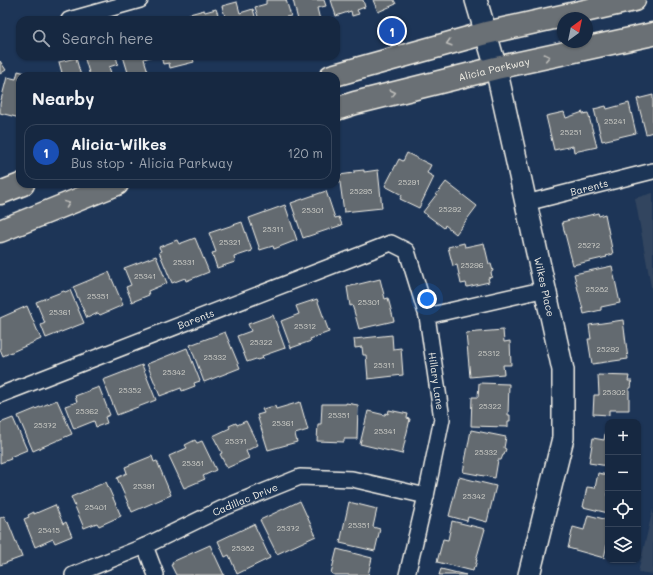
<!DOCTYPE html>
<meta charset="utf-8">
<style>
:root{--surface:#162841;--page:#1f3048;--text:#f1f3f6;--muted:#9ea6b1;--line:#35445a;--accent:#d93025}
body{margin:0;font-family:Mali,sans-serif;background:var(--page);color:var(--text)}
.controls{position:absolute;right:12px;bottom:12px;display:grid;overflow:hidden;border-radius:8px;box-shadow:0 1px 3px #0004}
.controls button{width:36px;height:36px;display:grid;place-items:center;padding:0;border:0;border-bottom:1px solid var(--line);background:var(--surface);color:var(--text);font:20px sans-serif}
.compass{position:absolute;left:557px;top:12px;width:36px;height:36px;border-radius:50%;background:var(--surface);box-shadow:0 1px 3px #0004;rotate:33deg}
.you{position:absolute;left:427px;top:299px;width:14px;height:14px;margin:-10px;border:3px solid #fff;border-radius:50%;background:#1a73e8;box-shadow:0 0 0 6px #1a73e833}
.badge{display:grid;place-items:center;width:26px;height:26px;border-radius:50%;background:var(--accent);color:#fff;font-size:13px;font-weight:700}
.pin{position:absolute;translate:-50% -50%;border:2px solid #fff;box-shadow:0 1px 4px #0006}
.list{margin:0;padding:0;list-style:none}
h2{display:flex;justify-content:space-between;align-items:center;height:52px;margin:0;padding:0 16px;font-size:17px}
h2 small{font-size:13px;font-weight:400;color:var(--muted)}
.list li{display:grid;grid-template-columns:26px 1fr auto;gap:12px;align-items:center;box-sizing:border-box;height:56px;margin:0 8px 8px;padding:0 8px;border:1px solid var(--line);border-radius:12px}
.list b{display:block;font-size:15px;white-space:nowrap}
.list p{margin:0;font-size:13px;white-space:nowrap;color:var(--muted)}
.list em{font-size:13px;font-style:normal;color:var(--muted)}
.icon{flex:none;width:22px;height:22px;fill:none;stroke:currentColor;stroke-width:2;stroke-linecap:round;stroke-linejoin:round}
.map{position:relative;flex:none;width:653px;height:575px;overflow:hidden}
.search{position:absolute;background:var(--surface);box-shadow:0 1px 3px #0004;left:16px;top:16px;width:324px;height:44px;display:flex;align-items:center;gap:10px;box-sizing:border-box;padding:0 14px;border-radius:12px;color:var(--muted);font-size:15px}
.panel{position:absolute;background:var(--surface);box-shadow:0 1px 3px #0004;left:16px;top:72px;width:324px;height:116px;border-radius:12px}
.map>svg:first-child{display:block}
</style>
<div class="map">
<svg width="653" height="575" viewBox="0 0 653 575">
<rect width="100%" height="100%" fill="#1d3557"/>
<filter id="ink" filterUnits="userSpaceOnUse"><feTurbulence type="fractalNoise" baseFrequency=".025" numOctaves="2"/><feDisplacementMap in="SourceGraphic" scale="8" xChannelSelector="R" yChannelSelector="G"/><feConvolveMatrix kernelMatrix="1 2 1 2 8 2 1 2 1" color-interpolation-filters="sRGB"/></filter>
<g filter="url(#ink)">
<!-- built -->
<path fill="#32455e" d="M653 193V298L635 198Z
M653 509V574L638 572Z"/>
<!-- building -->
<path fill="#646b70" stroke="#f4f1e8" d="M266 0H286L291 16 286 17 287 20H259L255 7 266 4Z
M293 0H324L326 6 317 8 320 20H298Z
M331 0H363L365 7 357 10 359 14 352 16 351 11 336 16Z
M373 0H394L396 4 378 12Z
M237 2 240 13 253 9 256 20H226L222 6Z
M216 9 220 20H187L186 15 204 10 205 12Z
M84 56H116L118 64 109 67 112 76H90Z
M123 56H153L144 59 149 75 129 76Z
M161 56H192L194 62 170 68 169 63 163 64Z
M76 58 81 76H52L62 73 59 62Z
M0 61 6 70 0 74Z
M18 71 38 76H20V118L0 113V104L7 77 16 79Z
M653 95V132L646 134 637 99Z
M629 103 636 133 602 141 594 109 606 106 607 109Z
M564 112 566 118 583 112V114L588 113 597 147 574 152 573 146 554 150 546 116Z
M407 153 431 165 427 173 434 177 419 208 400 199 402 195 385 186 399 159 403 161Z
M364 170V172L378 170 382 208 344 212 339 175 354 173V171Z
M446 182 477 206 456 234 445 225 444 228 423 212Z
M326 191 335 218 339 217 342 225 303 238 291 203Z
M285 205 297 240 274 249 273 246 260 250 249 218Z
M598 213 599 216 605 214 613 254 606 256 607 257 573 265 562 222Z
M242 222 252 251 234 257 235 262 217 268 212 253 216 252 209 233Z
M195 238 209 272 186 281 185 278 172 283 159 252 161 251 159 247 177 240 179 244Z
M464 243 465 247 484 243 489 264H491L493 271 491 272 492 277 488 278 489 282 467 287 466 283 461 284 457 265 453 266 448 247Z
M156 256 167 283 148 291 149 295 132 302 126 287 131 285 124 268Z
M612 266 620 303 601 307V310L584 314 574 274Z
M109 272 123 305 100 315 98 313 87 318 73 287Z
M380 279 385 299 388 298 394 321 359 329 354 311 352 305 350 306 347 287Z
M70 290 84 323 46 338 41 325 45 323 36 302 64 291 65 292Z
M317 299 329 332 310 339 311 341 291 348 281 321 299 314 296 306Z
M27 306 41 339 3 356 0 349V318Z
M273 315 285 348 262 356 263 358 257 360 256 359 247 362 237 336 251 331 248 324Z
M623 320 628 359 592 364 588 339H591L589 325Z
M503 330 504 342 510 341 511 365H503L504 374 470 377 466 333Z
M225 332 240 368 204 382 190 345Z
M392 335 393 349 401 348 403 375 368 379 366 355H363L362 347 355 348 354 339Z
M187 348 200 381 194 383 195 386 182 391 181 388 160 396 147 364Z
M142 365 156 400 117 415 103 380Z
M598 375 629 376 628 381H632L631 388H629V410H609V415L593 414 594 395H599Z
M479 383 509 384 508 415H510V421H508V427L471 426 472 397H478Z
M99 387 110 415 105 417 107 423 96 427 94 421 74 429 65 406 77 402 75 396Z
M57 400 72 434 33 451 18 416Z
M300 402 308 430 295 434 297 442 268 450 257 415 264 413 262 409 275 406 276 409Z
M346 403 358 405 357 439H344V442L317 441 318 424H321L322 404H346Z
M389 410 408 414 407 418 410 419 402 454 360 444 368 411 385 415 386 413 388 414Z
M13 418 27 450 10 457 11 459 0 463V423Z
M246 421 258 445 246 451 249 458 227 468 220 454 222 453 213 436 230 428 229 426 236 423 237 425Z
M606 428H608V466L589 463 593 438 604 440Z
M471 430 506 437 504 448 506 449 504 455H503L501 460H498L495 478 463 472Z
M195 440 197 443 202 441 216 470 203 476 205 479 184 488 169 456 187 448 185 445Z
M152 456 154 462 157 461 171 495 132 512 117 478 127 473 125 467Z
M598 473 608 475V513L583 507 587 487 595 488Z
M459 477 496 486 487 522 468 517 467 521 449 516Z
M106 482 121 516 99 526 97 523 84 528 71 497Z
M300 501 316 536 277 554 260 520Z
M349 502 377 509 373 527 380 529 375 551 340 543Z
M55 505 63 524 66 522 72 536 55 543 53 539 35 547 24 519 29 517 28 515 34 512V514Z
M588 515 608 520V540L604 558 568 548 573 527 584 530Z
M4 516 7 522H8L22 557 0 565V518Z
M452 521 485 529 476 560H477L475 567H474L473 571 437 562 443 539 448 540Z
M254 524 270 558 237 574 229 555 225 557 218 541Z
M210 545 224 575H176L171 565 173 564 172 562Z
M337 549 372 558 368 575H334L331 573Z
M441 569 466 575H439Z"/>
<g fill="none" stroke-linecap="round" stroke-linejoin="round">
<defs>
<g id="street">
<path d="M69 20 140 0"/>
<path id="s1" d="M526 203 653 171"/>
<path d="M427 316 546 289"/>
<path id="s2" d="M0 395 391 243 407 251 427 316 442 419 426 496 407 575"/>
<path d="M145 546 156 575"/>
<path id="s3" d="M73 575 145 546 221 509 300 477 352 479 426 496"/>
</g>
<g id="secondary">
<path id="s4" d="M476 0 496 68 563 370V438L529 575"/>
</g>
<g id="primary">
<path d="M331 76 486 33 634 0"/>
<path id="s5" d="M336 109 355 103 496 68 653 34"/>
<path d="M0 193 23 184"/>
<path d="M0 231 117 184"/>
</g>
</defs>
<!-- street casing -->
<use href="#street" stroke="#f4f1e8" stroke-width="18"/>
<!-- secondary casing -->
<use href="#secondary" stroke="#f4f1e8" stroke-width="24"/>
<!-- primary casing -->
<use href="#primary" stroke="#f4f1e8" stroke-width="25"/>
<!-- street -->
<use href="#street" stroke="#1d3557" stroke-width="15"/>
<!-- secondary -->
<use href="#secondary" stroke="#1d3557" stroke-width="21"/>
<!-- primary -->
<use href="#primary" stroke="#6b7074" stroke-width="22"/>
</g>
<!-- one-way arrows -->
<defs><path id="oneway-chevron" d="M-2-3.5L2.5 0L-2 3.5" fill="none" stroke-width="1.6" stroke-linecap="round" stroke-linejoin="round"/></defs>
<g stroke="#bdbdba">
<use href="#oneway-chevron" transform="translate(449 43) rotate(164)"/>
<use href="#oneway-chevron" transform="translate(547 57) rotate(-12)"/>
<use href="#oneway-chevron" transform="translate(393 93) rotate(-14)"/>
<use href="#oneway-chevron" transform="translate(67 204) rotate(-21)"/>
</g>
</g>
<g text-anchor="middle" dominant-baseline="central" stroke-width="4" stroke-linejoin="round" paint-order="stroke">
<!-- number labels -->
<g font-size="8" fill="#d0d0ca">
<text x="615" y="121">25241</text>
<text x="571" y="132">25251</text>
<text x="409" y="182">25291</text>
<text x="361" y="191">25295</text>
<text x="450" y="209">25292</text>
<text x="313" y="210">25301</text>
<text x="273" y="229">25311</text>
<text x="230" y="242">25321</text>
<text x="589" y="245">25272</text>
<text x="184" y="262">25331</text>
<text x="472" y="265">25296</text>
<text x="145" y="276">25341</text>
<text x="597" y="289">25282</text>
<text x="98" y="296">25351</text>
<text x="369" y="302">25301</text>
<text x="60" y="312">25361</text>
<text x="305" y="326">25312</text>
<text x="261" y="342">25322</text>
<text x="608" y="349">25292</text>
<text x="489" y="353">25312</text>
<text x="215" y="357">25332</text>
<text x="384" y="365">25311</text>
<text x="174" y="372">25342</text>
<text x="130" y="390">25352</text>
<text x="614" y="392">25302</text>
<text x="490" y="406">25322</text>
<text x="87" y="411">25362</text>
<text x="339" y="415">25351</text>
<text x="283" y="423">25361</text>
<text x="45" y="425">25372</text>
<text x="385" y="431">25341</text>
<text x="236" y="441">25371</text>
<text x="486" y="452">25332</text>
<text x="193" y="463">25381</text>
<text x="144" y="486">25391</text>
<text x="474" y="496">25342</text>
<text x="96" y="507">25401</text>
<text x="359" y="525">25351</text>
<text x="288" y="528">25372</text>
<text x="49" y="530">25415</text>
<text x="243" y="548">25382</text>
</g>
<!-- street labels -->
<g font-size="10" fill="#f4f1e8" stroke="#1d3557">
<text stroke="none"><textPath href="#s5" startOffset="163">Alicia Parkway</textPath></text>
<text stroke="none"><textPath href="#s1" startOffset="65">Barents</textPath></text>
<text stroke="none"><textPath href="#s4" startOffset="295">Wilkes Place</textPath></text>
<text stroke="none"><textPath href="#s2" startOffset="210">Barents</textPath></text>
<text stroke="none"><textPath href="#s2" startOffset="571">Hillary Lane</textPath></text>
<text stroke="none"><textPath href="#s3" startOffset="188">Cadillac Drive</textPath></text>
</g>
</g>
</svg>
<div class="controls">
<button>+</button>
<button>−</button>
<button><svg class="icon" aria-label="locate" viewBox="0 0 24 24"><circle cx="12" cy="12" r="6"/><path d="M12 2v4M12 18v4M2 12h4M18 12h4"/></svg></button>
<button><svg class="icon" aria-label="layers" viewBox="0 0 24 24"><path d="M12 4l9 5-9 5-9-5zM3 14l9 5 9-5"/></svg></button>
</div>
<svg class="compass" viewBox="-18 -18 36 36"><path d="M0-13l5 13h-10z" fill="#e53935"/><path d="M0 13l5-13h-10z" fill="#9ea6b1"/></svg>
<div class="you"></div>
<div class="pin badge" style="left:392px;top:31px;background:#1a4fb4">1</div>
<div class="search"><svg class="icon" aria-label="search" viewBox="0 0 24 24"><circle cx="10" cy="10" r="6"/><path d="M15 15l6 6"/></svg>Search here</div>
<section class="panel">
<h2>Nearby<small></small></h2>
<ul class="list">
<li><span class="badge" style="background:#1a4fb4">1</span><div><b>Alicia-Wilkes</b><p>Bus stop · Alicia Parkway</p></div><em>120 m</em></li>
</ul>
</section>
</div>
